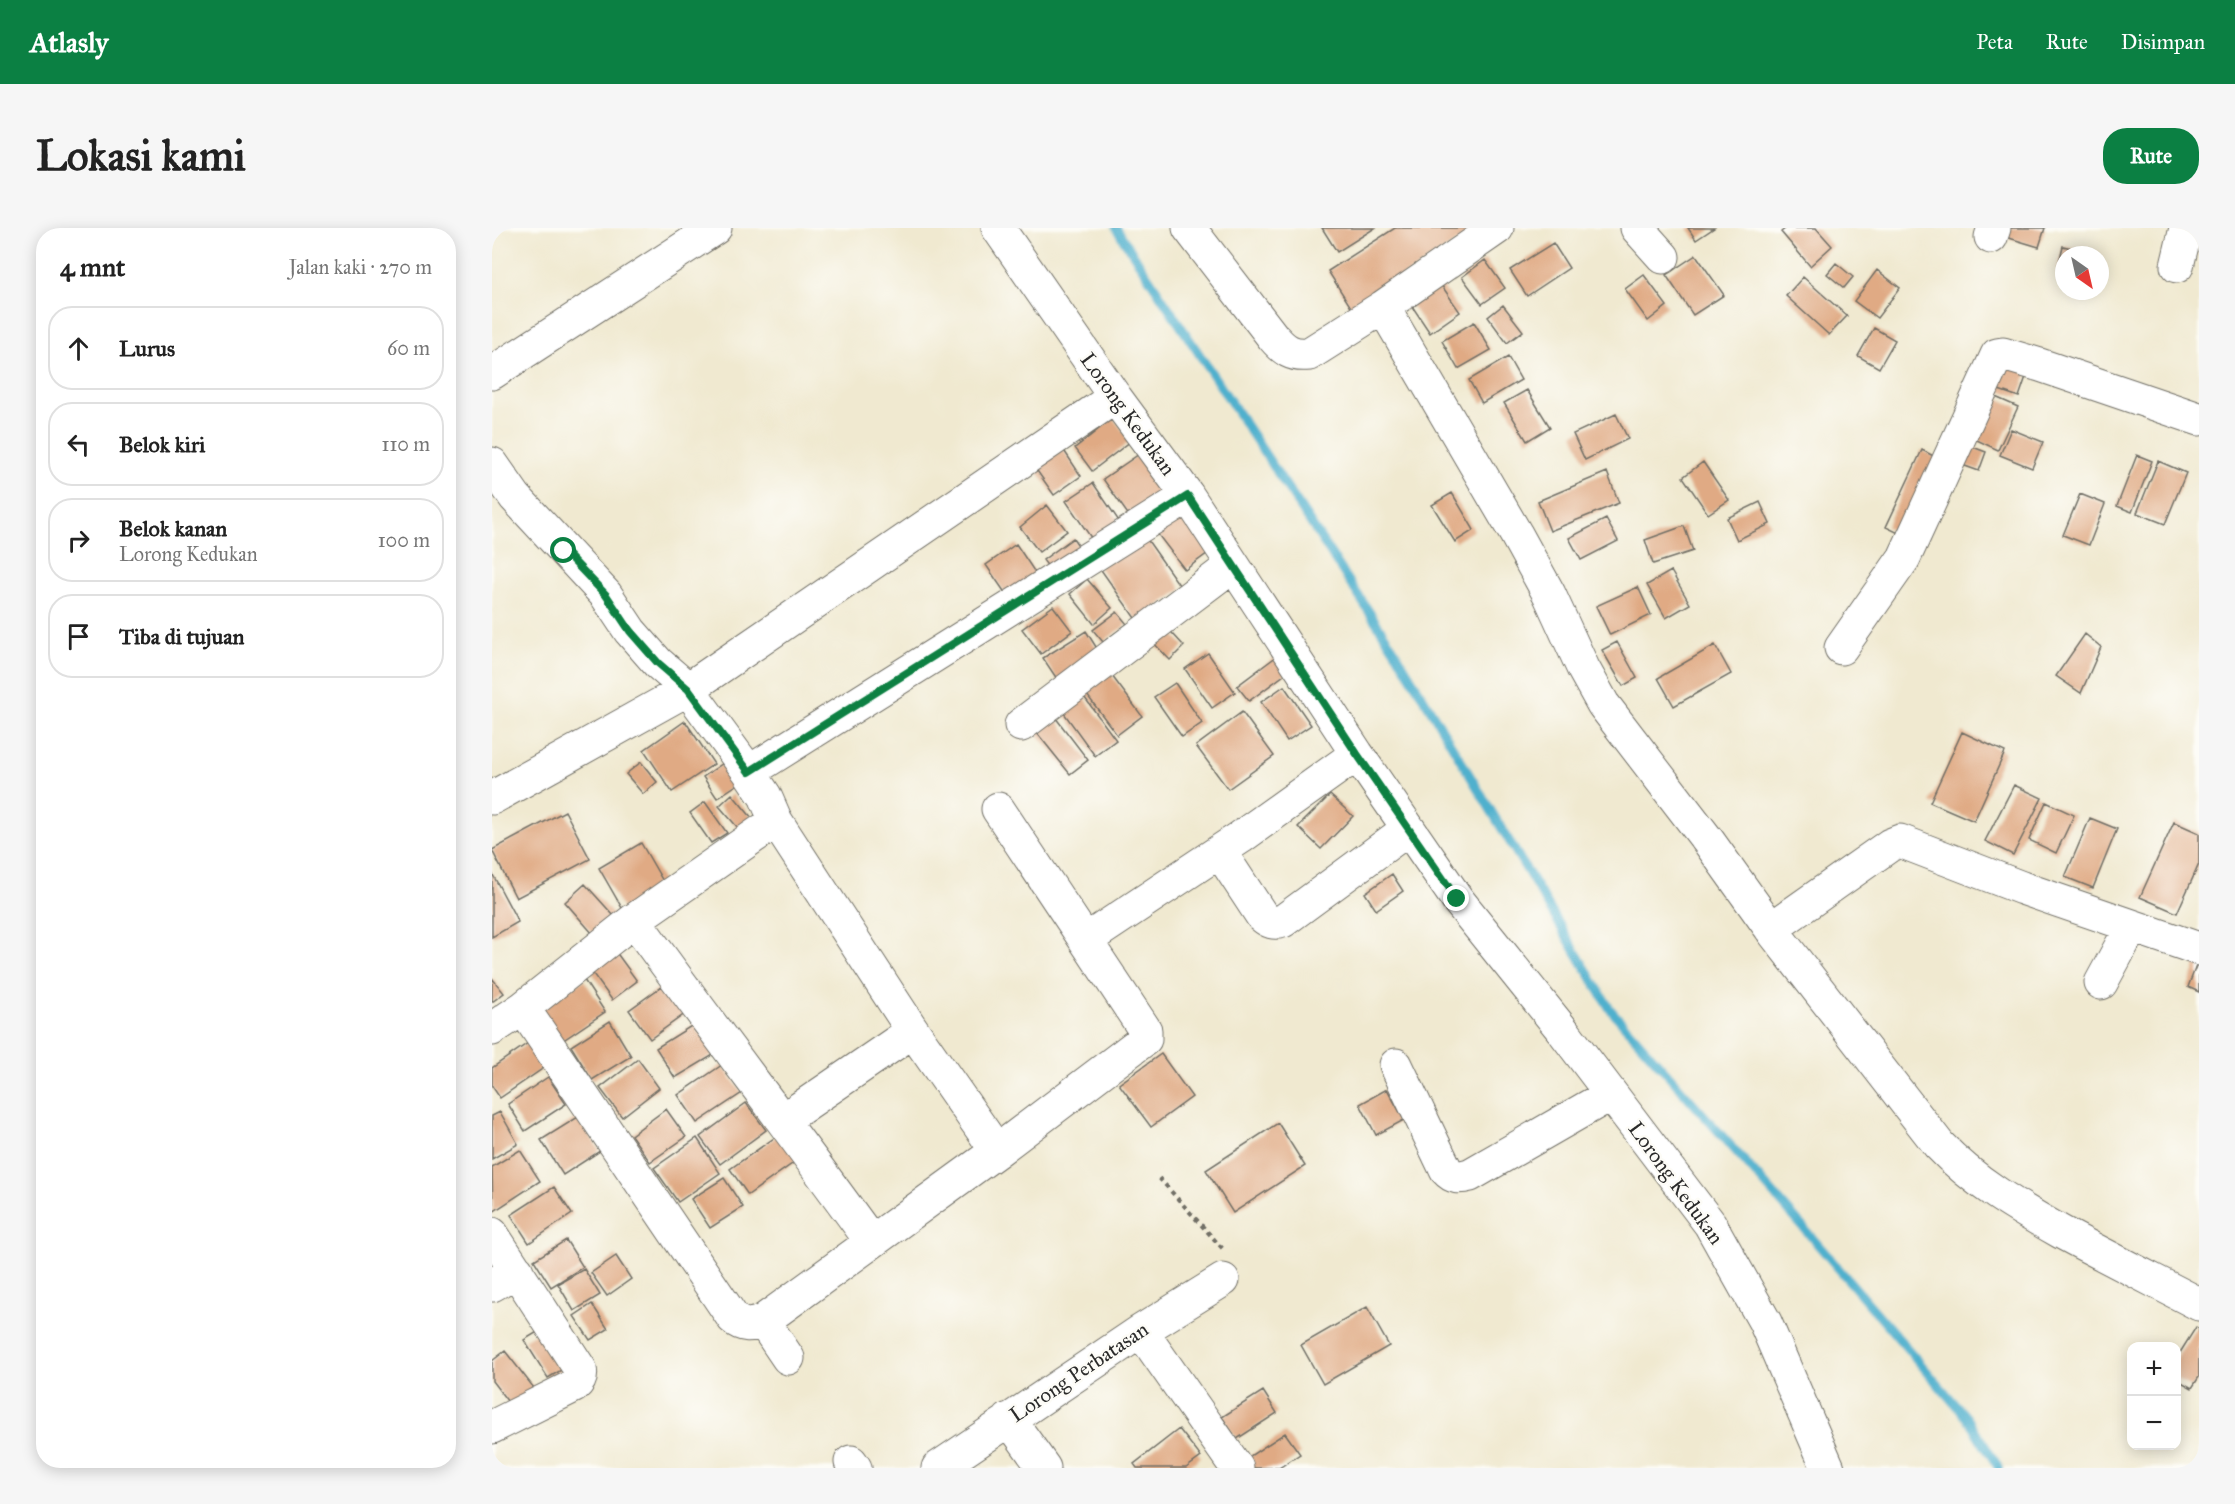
<!DOCTYPE html>
<html lang="id">
<meta charset="utf-8">
<style>
:root{--surface:#fff;--page:#f6f6f6;--text:#222;--muted:#767676;--line:#e0e0e0;--accent:#0b8043}
body{margin:0;font-family:"IM FELL Great Primer",serif;background:var(--page);color:var(--text)}
.controls{position:absolute;right:18px;bottom:18px;display:grid;overflow:hidden;border-radius:12px;box-shadow:0 3px 15px #0003}
.controls button{width:54px;height:54px;display:grid;place-items:center;padding:0;border:0;border-bottom:2px solid var(--line);background:var(--surface);color:var(--text);font:30px sans-serif}
.compass{position:absolute;left:1563px;top:18px;width:54px;height:54px;border-radius:50%;background:var(--surface);box-shadow:0 3px 15px #0003;rotate:146deg}
.stop{position:absolute;width:18px;height:18px;margin:-14px;border:4px solid #0b8043;border-radius:50%;background:#fff}
.stop.end{background:#0b8043;border-color:#fff;box-shadow:0 2px 6px #0008}
.list{margin:0;padding:0;list-style:none}
h2{display:flex;justify-content:space-between;align-items:center;height:78px;margin:0;padding:0 24px;font-size:26px}
h2 small{font-size:20px;font-weight:400;color:var(--muted)}
.list li{display:grid;grid-template-columns:39px 1fr auto;gap:18px;align-items:center;box-sizing:border-box;height:84px;margin:0 12px 12px;padding:0 12px;border:2px solid var(--line);border-radius:24px}
.list b{display:block;font-size:22px;white-space:nowrap}
.list p{margin:0;font-size:20px;white-space:nowrap;color:var(--muted)}
.list em{font-size:20px;font-style:normal;color:var(--muted)}
.icon{flex:none;width:33px;height:33px;fill:none;stroke:currentColor;stroke-width:2;stroke-linecap:round;stroke-linejoin:round}
.map{position:relative;flex:none;width:1707px;height:1240px;overflow:hidden;border-radius:24px}
header{display:flex;align-items:center;gap:36px;box-sizing:border-box;height:84px;padding:0 30px;background:var(--accent);color:#fff}
header strong{font-size:28px}
nav{display:flex;gap:33px;margin-inline-start:auto;font-size:21px}
.intro{display:flex;align-items:center;justify-content:space-between;box-sizing:border-box;height:144px;padding:0 36px}
h1{margin:0;font-size:42px}
.button{padding:15px 27px;border-radius:24px;background:var(--accent);color:#fff;font-size:21px;font-weight:700}
main{display:flex;gap:36px;padding:0 36px}
aside{flex:1;background:var(--surface);border-radius:24px;box-shadow:0 3px 15px #0003}
.map>svg:first-child{display:block}
</style>
<header>
<strong>Atlasly</strong>
<nav><a>Peta</a><a>Rute</a><a>Disimpan</a></nav>
</header>
<div class="intro"><h1>Lokasi kami</h1><a class="button">Rute</a></div>
<main>
<aside>
<h2>4 mnt<small>Jalan kaki · 270 m</small></h2>
<ul class="list">
<li><svg class="icon" aria-label="ahead" viewBox="0 0 24 24"><path d="M12 20V5M6 11l6-6 6 6"/></svg><div><b>Lurus</b></div><em>60 m</em></li>
<li><svg class="icon" aria-label="left" viewBox="0 0 24 24"><path d="M17 20v-9H6M10 6l-5 5 5 5"/></svg><div><b>Belok kiri</b></div><em>110 m</em></li>
<li><svg class="icon" aria-label="right" viewBox="0 0 24 24"><path d="M7 20v-9h11M14 6l5 5-5 5"/></svg><div><b>Belok kanan</b><p>Lorong Kedukan</p></div><em>100 m</em></li>
<li><svg class="icon" aria-label="arrive" viewBox="0 0 24 24"><path d="M6 21V4h12l-3 4 3 4H6"/></svg><div><b>Tiba di tujuan</b></div></li>
</ul>
</aside>
<div class="map">
<svg width="1707" height="1240" viewBox="0 0 1707 1240">
<rect width="100%" height="100%" fill="#fdfcf7"/>
<filter id="ink" filterUnits="userSpaceOnUse"><feTurbulence type="fractalNoise" baseFrequency=".0167" numOctaves="2"/><feDisplacementMap in="SourceGraphic" scale="12" xChannelSelector="R" yChannelSelector="G"/><feConvolveMatrix kernelMatrix="1 2 1 2 8 2 1 2 1" color-interpolation-filters="sRGB"/></filter>
<filter id="wash" filterUnits="userSpaceOnUse"><feTurbulence type="fractalNoise" baseFrequency=".008" numOctaves="4" result="noise"/><feDisplacementMap in="SourceGraphic" scale="24" xChannelSelector="R" yChannelSelector="G"/><feGaussianBlur stdDeviation="1.35" result="paint"/><feColorMatrix in="noise" values="0 0 0 0 0 0 0 0 0 0 0 0 0 0 0 0 0 1.4 0 .05"/><feComposite in="paint" operator="in"/></filter>
<g filter="url(#wash)">
<rect width="100%" height="100%" fill="#f0e9d0"/>
<g fill="none" stroke-linecap="round" stroke-linejoin="round">
<!-- stream -->
<path stroke="#4fb0cd" stroke-width="9" d="M624 0 905 426 1118 781 1316 1005 1475 1190 1507 1240"/>
</g>
<g id="blocks">
<!-- building -->
<path fill="#e0aa84" d="M830 0H883L845 24Z
M903 0H976L979 5 860 81 836 43Z
M1196 0H1222L1204 12Z
M1294 0H1324L1340 18 1318 38 1289 4Z
M1509 0H1553L1547 19 1507 7Z
M1061 15 1077 40 1035 68 1018 42Z
M1571 18 1601 25V27H1572V44L1565 43Z
M1204 27 1232 67 1201 87 1174 47Z
M993 32 1013 60 990 76 970 49Z
M1344 35 1361 49 1352 60 1335 46Z
M1385 42 1408 60 1385 90 1362 73Z
M1152 47 1175 78 1156 93 1133 61Z
M943 48 968 84 938 105 914 69Z
M1311 49 1355 88 1337 107 1294 68Z
M1011 77 1031 103 1015 115 996 89Z
M982 94 999 122 966 141 950 113Z
M1382 100 1403 112 1387 140 1366 128Z
M1016 129 1029 152 990 175 977 152Z
M1508 130 1537 140 1527 169 1498 159Z
M1035 162 1058 199 1035 213 1012 175Z
M1492 164 1526 179 1506 222 1472 206Z
M1124 186 1136 211 1093 232 1081 206Z
M621 190 639 213 600 243 583 220Z
M1519 201 1551 214 1540 240 1508 227Z
M1467 214 1494 224 1487 243 1459 233Z
M571 221 589 248 562 267 543 240Z
M653 222 681 263 640 292 611 251Z
M1430 222 1453 234 1417 310 1394 299Z
M1645 227 1660 233 1640 284 1625 278Z
M1666 233 1694 245 1673 296 1645 285Z
M1211 234 1237 272 1216 286 1191 249Z
M1115 244 1127 275 1058 303 1046 273Z
M601 255 631 299 604 317 574 273Z
M960 265 982 302 963 314 940 277Z
M1588 266 1613 276 1597 317 1571 307Z
M1268 274 1278 296 1245 312 1235 290Z
M555 277 575 303 547 324 528 299Z
M691 284 720 322 693 342 664 304Z
M1114 291 1126 313 1089 332 1077 310Z
M1192 298 1201 323 1161 336 1153 312Z
M652 307 690 361 645 393 607 339Z
M581 310 592 326 562 347 551 332Z
M524 316 548 352 518 372 494 337Z
M1179 343 1198 376 1174 390 1155 357Z
M595 351 620 380 602 396 578 366Z
M1146 359 1159 387 1118 407 1104 378Z
M561 378 580 403 549 426 530 401Z
M625 384 635 396 611 414 601 402Z
M670 394 692 418 678 432 655 408Z
M594 403 611 430 569 457 551 430Z
M1593 406 1609 419 1589 465 1564 448Z
M1125 414 1145 450 1131 458 1110 422Z
M1223 417 1239 446 1182 478 1166 450Z
M716 425 743 464 720 480 693 441Z
M785 428 796 444 757 473 745 458Z
M617 444 650 488 625 507 592 463Z
M683 455 710 495 690 509 662 469Z
M792 458 819 497 795 513 769 474Z
M590 466 624 512 603 528 569 481Z
M750 484 782 528 736 561 704 518Z
M560 485 596 532 578 546 541 500Z
M193 493 222 536 180 564 152 522Z
M1470 504 1513 524 1482 593 1438 574Z
M240 529 255 550 225 570 211 549Z
M149 534 165 554 151 566 134 546Z
M1522 557 1550 570 1521 627 1493 613Z
M240 566 260 590 247 601 227 578Z
M838 567 861 588 829 621 806 599Z
M213 574 235 605 219 615 198 585Z
M1554 574 1582 587 1564 625 1537 612Z
M73 583 98 631 24 670 0 622Z
M1598 590 1625 601 1601 660 1573 649Z
M1682 594 1707 605V636L1685 685 1648 669Z
M149 615 176 662 134 687 107 640Z
M0 645 26 694 0 709Z
M900 646 911 663 884 682 873 665Z
M93 656 122 688 101 706 73 674Z
M121 720 145 753 120 772 96 739Z
M1707 730V764L1696 759Z
M0 750 12 765 0 774Z
M180 751 201 780 158 811 137 782Z
M92 752 113 784 67 815 45 782Z
M118 793 139 828 100 852 79 818Z
M204 795 223 826 183 850 164 820Z
M36 815 53 839 8 870 0 858V840Z
M669 826 700 869 659 899 627 856Z
M146 831 167 860 130 889 108 860Z
M230 837 250 865 205 895 186 867Z
M56 849 74 876 33 903 16 876Z
M895 861 912 892 884 907 868 876Z
M254 875 274 902 228 936 208 909Z
M174 881 194 909 158 934 139 907Z
M8 884 26 916 0 931V888Z
M86 889 108 923 71 947 49 912Z
M786 895 813 938 741 985 714 942Z
M295 901 314 926 256 967 238 941Z
M205 910 228 945 186 974 162 940Z
M28 922 48 953 1 984 0 939Z
M232 950 251 979 218 1000 199 971Z
M62 959 80 986 37 1015 19 987Z
M74 1012 91 1039 59 1059 42 1032Z
M124 1028 139 1051 115 1068 99 1045Z
M92 1041 108 1067 82 1083 66 1056Z
M100 1076 116 1101 98 1112 82 1088Z
M875 1079 897 1118 831 1156 809 1117Z
M1704 1099 1707 1101V1149L1700 1160 1684 1151V1131Z
M52 1100 76 1138 56 1150 32 1112Z
M13 1123 42 1160 19 1178 0 1153V1133Z
M771 1163 785 1185 745 1211 730 1189Z
M687 1201 709 1229 694 1240H645L642 1236Z
M793 1205 808 1226 787 1240H753L749 1234Z"/>
</g>
</g>
<g filter="url(#ink)">
<use href="#blocks" fill-opacity="0" stroke="#706e65" stroke-width="1.5"/>
<g fill="none" stroke-linecap="round" stroke-linejoin="round">
<defs>
<path id="street" d="M506 0 623 169 696 268 865 526 965 671 1072 804 1218 996 1273 1094 1336 1240
M697 0 781 109C792 122 800 128 817 126L891 79
M1005 0 891 79 1024 306 1057 366 1091 440 1111 476 1217 614 1282 705 1447 917C1482 954 1525 979 1569 1004 1615 1029 1661 1052 1707 1076
M1145 0 1171 29
M1499 9 1502 0
M1685 38 1694 0
M0 145 223 0
M0 236 23 269 114 367 138 403 166 435 196 461 257 544 273 568 284 593 419 800 505 923
M1349 420 1412 330 1505 127 1511 126 1548 137 1707 191
M529 497 741 337
M257 544 696 268
M0 570 196 461 623 169
M284 593 142 692 31 780 241 1090C251 1099 259 1098 271 1093L505 923 653 811V802L506 581
M728 624 770 688C777 694 782 696 791 693L916 601
M142 692C220 800 301 905 379 1013
M1279 701 1398 617 1408 613 1530 660 1707 721
M594 712 749 609 865 526
M1609 755 1640 698
M0 801 31 780
M904 837 954 942C961 950 967 950 978 947L1119 866
M291 892 421 803
M0 1006 88 1141C90 1149 88 1153 82 1158L0 1199
M0 1057 25 1043
M271 1093 296 1130
M649 1103 745 1240
M517 1191 552 1240
M359 1234 363 1240
M446 1240 649 1103 731 1052"/>
</defs>
<!-- street casing -->
<use href="#street" stroke="#706e65" stroke-width="35"/>
<!-- path -->
<path stroke="#706e65" stroke-width="4" stroke-dasharray="4.5 4.5" stroke-linecap="butt" d="M667 950 731 1021"/>
<!-- street -->
<use href="#street" stroke="#fff" stroke-width="33"/>
</g>
</g>
<g fill="none" stroke-linecap="round" stroke-linejoin="round" filter="url(#ink)">
<!-- route -->
<path stroke="#0b8043" stroke-width="8" d="M72 323 114 367 138 403 166 435 196 461 257 544 696 268 865 526 965 671"/>
</g>
<g text-anchor="middle" dominant-baseline="central" stroke-width="5" stroke-linejoin="round" paint-order="stroke">
<!-- street labels -->
<g font-size="21" fill="#2b2b2b" stroke="#fdfcf7">
<text transform="translate(636 186) rotate(54)">Lorong Kedukan</text>
<text transform="translate(1184 955) rotate(54)">Lorong Kedukan</text>
<text transform="translate(587 1144) rotate(-34)">Lorong Perbatasan</text>
</g>
</g>
</svg>
<div class="controls">
<button>+</button>
<button>−</button>
</div>
<svg class="compass" viewBox="-18 -18 36 36"><path d="M0-13l5 13h-10z" fill="#e53935"/><path d="M0 13l5-13h-10z" fill="#767676"/></svg>
<div class="stop" style="left:72px;top:323px"></div>
<div class="stop end" style="left:965px;top:671px"></div>
</div>
</main>
